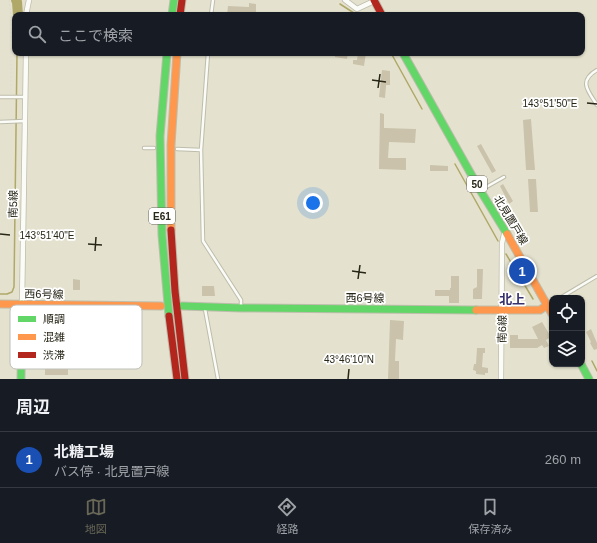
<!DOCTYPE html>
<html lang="ja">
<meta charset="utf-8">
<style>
:root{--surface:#171b24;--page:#20242c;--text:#f1f3f6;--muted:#9ea1a6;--line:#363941;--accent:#696857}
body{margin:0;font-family:Helvetica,"Noto Sans JP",sans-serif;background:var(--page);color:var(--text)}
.controls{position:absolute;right:12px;bottom:12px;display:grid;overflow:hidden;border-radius:8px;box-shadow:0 1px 3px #0004}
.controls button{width:36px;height:36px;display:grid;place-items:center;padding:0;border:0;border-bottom:1px solid var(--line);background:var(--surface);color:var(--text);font:20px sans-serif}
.you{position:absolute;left:313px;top:203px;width:14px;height:14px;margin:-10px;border:3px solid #fff;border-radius:50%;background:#1a73e8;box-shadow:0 0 0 6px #1a73e833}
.badge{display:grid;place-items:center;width:26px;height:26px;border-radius:50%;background:var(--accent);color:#fff;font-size:13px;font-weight:700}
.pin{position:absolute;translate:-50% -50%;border:2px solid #fff;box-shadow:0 1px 4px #0006}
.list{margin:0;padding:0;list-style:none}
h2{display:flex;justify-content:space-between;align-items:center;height:52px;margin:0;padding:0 16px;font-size:17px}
h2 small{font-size:13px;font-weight:400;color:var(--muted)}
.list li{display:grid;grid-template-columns:26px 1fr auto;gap:12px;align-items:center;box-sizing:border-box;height:56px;padding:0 16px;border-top:1px solid var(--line)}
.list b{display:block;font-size:15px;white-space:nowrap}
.list p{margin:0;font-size:13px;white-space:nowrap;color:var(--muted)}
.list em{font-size:13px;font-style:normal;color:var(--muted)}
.icon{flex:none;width:22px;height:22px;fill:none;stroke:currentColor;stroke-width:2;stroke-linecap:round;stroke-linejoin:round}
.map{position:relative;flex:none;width:597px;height:379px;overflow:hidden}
.search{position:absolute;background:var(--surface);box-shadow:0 1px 3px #0004;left:12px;right:12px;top:12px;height:44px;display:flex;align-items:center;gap:10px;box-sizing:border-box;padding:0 14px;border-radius:8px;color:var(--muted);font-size:15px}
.sheet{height:108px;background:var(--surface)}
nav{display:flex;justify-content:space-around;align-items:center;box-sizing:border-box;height:56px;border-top:1px solid var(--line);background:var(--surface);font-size:11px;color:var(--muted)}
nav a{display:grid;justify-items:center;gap:2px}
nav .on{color:var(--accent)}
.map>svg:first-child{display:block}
</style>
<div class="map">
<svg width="597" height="379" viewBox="0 0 597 379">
<rect width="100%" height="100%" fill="#e4e2ce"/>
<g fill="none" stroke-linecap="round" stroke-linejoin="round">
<!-- stream -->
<path stroke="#afa868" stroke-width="1.5" d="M340 4 357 15
M391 53 422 109
M455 164 498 241
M506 254 533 299
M0 294H7L12 292 14 287 17 53
M592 361 597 371"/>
<!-- river -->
<path stroke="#afa868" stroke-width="10" d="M16 0 17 2 18 15"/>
</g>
<!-- building -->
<path fill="#cac2aa" d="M249 3 256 4V15L240 14V15H227L228 6 249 7Z
M335 53H348L347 59 335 57Z
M358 53H366L364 66 353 64V60H357Z
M382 70 390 71V85H386V86L385 98 379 97Z
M380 113 384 114V128L416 129 415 143 389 142 388 158H406V170L379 169Z
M531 119 535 170H526L523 120Z
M481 144 496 171 492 173 477 146Z
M430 165 448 166V171H430Z
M528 179H536L538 212H530Z
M503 184 513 201 509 204 500 186Z
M477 269H483L482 299H473V289L477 287Z
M451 276H459V303H449V296H435V290H450V288H451Z
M73 279 80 280V290H73Z
M202 286H214L215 296H202Z
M390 320 404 321 403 340 396 339 395 361H399V379H388Z
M542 322 551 337 546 340 549 346 544 348 542 345 537 348H510V335H518V339H538L532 327Z
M591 329 597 343V349L594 350 590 343 591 342 586 332Z
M477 348H485V353H483L482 367 488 368V373H485V375L476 374V371L473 370 474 364H476Z
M45 358 68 360V375H45Z"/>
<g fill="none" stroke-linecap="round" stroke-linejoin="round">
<defs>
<path id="lane" d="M211 15 213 0
M208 53 201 150 203 241 241 300V307
M597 70C578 81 588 91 597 105
M0 97H26
M0 122 25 121
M144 148H154
M177 149 201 150
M481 190 504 177
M560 298 597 276
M205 309 218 379"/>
<path id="street" d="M345 0 357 9 374 1
M26 15 29 0
M22 304 26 53
M501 379 502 243 505 230"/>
<path id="fast" d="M172 15 174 0
M167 53 160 136 162 235 169 316
M403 53 480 190 507 234
M182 306 242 308 476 310
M581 364 589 379
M21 379 22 304"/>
<path id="slow" d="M171 230V145L177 53
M507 234 552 314
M0 304 161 306
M476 310H540L547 305"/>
<path id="jam" d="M374 0 382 15
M180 15 182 0
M171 230 175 291 185 379
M169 316 177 379"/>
</defs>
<!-- lane casing -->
<use href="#lane" stroke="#bebdac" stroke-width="4.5"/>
<!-- street casing -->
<use href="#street" stroke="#bebdac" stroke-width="6"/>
<!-- fast casing -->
<use href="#fast" stroke="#bebdac" stroke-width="9"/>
<!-- slow casing -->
<use href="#slow" stroke="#bebdac" stroke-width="9"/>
<!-- jam casing -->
<use href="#jam" stroke="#bebdac" stroke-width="9"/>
<!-- path -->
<path stroke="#dadad3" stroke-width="1" stroke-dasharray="2 2" stroke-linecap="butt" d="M9 0 11 16V93"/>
<!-- lane -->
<use href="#lane" stroke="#fbfbf8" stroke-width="2.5"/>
<!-- street -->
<use href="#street" stroke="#fbfbf8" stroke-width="4.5"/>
<!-- fast -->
<use href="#fast" stroke="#63d668" stroke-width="7"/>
<!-- slow -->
<use href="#slow" stroke="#ff974d" stroke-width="7"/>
<!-- jam -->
<use href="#jam" stroke="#b3261e" stroke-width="7"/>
</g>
<!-- ticks -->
<path fill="none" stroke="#272617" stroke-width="1.5" d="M372 80 386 82M378 88 380 74M587 103 597 104M0 234 10 235M88 244 102 245M95 251 96 237M352 271 366 273M358 279 360 265M348 379 349 369"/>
<g text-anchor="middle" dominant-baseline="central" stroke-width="3.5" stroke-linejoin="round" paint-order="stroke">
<!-- shield labels -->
<g fill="#fff" stroke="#68675d" stroke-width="1">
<rect x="467" y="176" width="20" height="16" rx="3"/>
<rect x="149" y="208" width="26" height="16" rx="3"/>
</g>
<g font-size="10" font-weight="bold" fill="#272617">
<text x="477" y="184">50</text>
<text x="162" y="216">E61</text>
</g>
<!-- street labels -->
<g font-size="11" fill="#272617" stroke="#fff">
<text transform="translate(13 204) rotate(-89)">南5線</text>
<text transform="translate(511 220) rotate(59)">北見置戸線</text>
<text transform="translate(44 294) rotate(1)">西6号線</text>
<text x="365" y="298">西6号線</text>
<text transform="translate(502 329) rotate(-89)">南6線</text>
</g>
<!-- quarter labels -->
<g font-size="13" font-weight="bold" fill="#36326d" stroke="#fff">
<text x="512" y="299">北上</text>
</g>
</g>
<!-- legend -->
<rect x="10" y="305" width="132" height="64" rx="6" fill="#fff" stroke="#bebeb9" stroke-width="1"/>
<rect x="18" y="316" width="18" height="6" fill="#63d668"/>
<rect x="18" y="334" width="18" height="6" fill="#ff974d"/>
<rect x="18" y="352" width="18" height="6" fill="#b3261e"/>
<g font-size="11" fill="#272617">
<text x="43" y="323">順調</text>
<text x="43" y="341">混雑</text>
<text x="43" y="359">渋滞</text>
</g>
<g font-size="10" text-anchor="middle" fill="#272617" stroke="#fff" stroke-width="3.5" stroke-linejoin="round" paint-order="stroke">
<text x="550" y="107">143°51'50"E</text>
<text x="47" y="239">143°51'40"E</text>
<text x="349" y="363">43°46'10"N</text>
</g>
</svg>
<div class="controls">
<button><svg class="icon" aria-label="locate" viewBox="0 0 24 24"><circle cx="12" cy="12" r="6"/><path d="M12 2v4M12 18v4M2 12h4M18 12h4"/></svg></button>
<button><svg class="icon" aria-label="layers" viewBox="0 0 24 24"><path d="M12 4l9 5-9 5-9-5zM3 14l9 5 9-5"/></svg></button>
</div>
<div class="you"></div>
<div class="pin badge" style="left:522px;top:271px;background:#1a4fb4">1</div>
<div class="search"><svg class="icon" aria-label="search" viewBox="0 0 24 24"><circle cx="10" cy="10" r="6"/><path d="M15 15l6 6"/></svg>ここで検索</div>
</div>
<section class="sheet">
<h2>周辺<small></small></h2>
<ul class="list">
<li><span class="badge" style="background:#1a4fb4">1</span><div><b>北糖工場</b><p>バス停 · 北見置戸線</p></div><em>260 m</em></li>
</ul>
</section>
<nav>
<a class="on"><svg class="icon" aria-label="map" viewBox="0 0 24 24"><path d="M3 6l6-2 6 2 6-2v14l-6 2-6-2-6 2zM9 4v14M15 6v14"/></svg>地図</a>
<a><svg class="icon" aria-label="directions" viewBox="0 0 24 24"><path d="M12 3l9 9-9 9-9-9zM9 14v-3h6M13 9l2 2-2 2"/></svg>経路</a>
<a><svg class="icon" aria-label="saved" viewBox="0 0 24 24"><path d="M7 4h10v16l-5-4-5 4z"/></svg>保存済み</a>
</nav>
